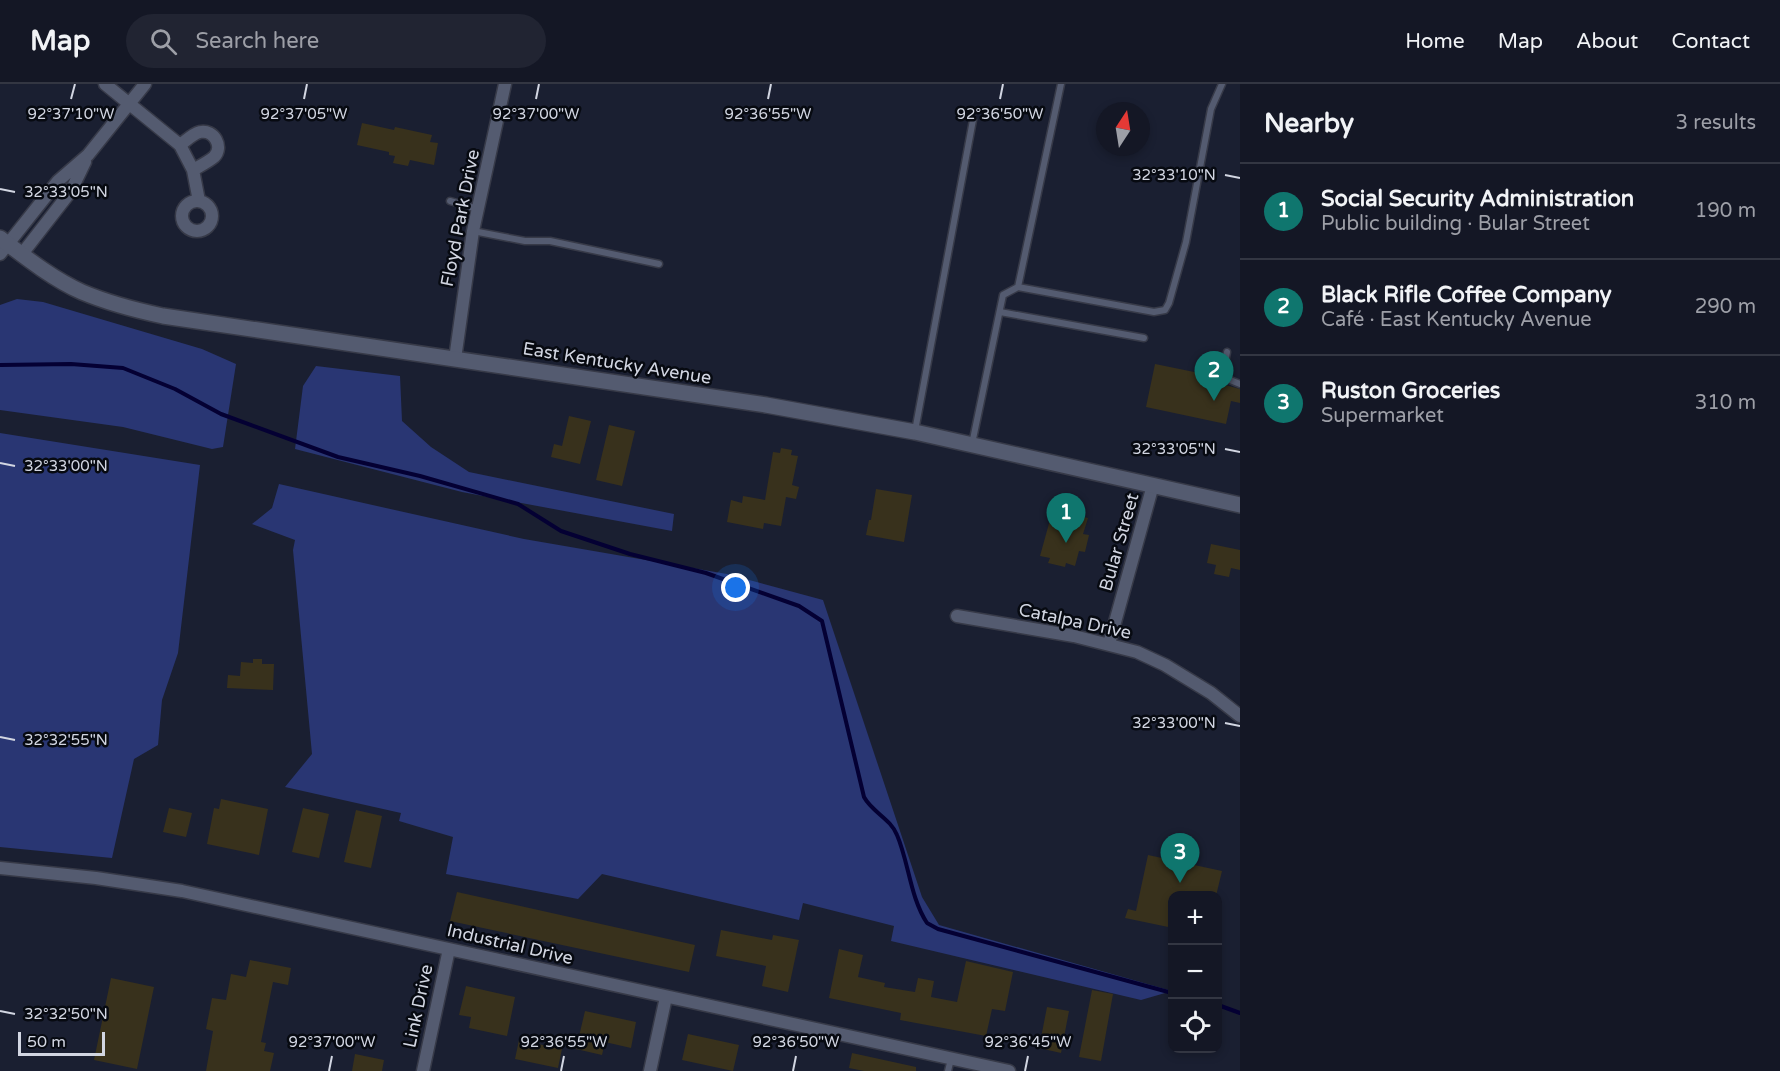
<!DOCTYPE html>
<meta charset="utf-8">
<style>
:root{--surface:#141725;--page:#212432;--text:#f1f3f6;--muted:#9d9fa7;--line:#333642;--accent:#0f766e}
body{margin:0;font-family:"Varela Round",sans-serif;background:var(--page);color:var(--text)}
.controls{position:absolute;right:18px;bottom:18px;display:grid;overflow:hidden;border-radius:12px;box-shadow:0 3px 9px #0003}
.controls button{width:54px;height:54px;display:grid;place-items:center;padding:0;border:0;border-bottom:2px solid var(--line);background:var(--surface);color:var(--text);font:30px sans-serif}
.compass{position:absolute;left:1096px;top:18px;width:54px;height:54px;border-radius:50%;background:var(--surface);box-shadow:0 3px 9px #0003;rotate:12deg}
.scale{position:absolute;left:18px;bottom:15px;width:87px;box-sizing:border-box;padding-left:6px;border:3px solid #d2d6e2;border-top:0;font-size:16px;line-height:21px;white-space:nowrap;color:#d2d6e2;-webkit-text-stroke:4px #070a11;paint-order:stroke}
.you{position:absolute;left:736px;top:504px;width:21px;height:21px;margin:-15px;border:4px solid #fff;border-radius:50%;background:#1a73e8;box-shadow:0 0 0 9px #1a73e833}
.badge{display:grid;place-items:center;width:39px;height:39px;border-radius:50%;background:var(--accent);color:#fff;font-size:20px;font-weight:700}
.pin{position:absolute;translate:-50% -50px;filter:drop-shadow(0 2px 3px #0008)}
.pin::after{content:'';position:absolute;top:32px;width:21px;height:18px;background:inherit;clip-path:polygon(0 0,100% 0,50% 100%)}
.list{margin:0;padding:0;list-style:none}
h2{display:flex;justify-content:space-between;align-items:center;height:78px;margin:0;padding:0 24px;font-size:26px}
h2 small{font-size:20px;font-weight:400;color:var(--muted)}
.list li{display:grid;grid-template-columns:39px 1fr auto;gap:18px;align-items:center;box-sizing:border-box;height:96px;padding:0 24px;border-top:2px solid var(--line)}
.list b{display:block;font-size:22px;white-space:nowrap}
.list p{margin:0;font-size:20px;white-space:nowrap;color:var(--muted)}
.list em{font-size:20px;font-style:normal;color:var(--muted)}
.icon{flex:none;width:33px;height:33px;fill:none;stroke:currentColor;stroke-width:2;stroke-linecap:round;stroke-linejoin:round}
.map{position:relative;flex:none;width:1240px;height:987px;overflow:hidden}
header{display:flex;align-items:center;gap:36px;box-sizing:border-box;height:84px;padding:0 30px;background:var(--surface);border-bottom:2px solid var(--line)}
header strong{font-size:28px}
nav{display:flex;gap:33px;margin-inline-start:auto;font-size:21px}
.search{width:420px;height:54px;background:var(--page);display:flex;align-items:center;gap:15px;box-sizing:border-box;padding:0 21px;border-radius:33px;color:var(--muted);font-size:22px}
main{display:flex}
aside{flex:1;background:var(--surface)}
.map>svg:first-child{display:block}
</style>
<header>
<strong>Map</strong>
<div class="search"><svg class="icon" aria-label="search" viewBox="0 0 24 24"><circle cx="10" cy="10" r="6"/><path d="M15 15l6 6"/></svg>Search here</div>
<nav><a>Home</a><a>Map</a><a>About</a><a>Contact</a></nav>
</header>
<main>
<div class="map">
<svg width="1240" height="987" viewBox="0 0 1240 987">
<rect width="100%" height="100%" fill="#1a1f31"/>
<!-- green -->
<path fill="#293673" d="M17 215 43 218 202 265 236 280 223 363 212 365 123 343 0 326V221Z
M316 282 400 292 402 337 431 363 469 388 674 430 672 447 462 408 295 365 303 302Z
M0 349 200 381 178 569 162 616 158 661 134 675 112 774 0 763Z
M279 400 524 455 727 490 823 516 922 813 939 841 1172 907 1141 916 891 857 894 842 803 819 799 836 602 790 578 815 446 790 453 753 399 737 401 729 285 703 312 670 293 466 295 456 252 440 272 424Z"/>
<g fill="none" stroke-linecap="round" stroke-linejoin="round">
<!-- stream -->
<path stroke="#040033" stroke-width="4" d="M0 281 71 280 123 284 175 305 221 330 338 373 420 392 518 420 561 447 630 470 706 489 799 522 822 537 864 713C872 728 891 735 897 751 909 779 910 813 927 839L938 845 1172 909
M1218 921 1240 929"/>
</g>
<!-- building -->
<path fill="#38311c" d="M362 39 394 46 395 43 432 51 430 58 438 59 434 81 410 76 408 82 393 79 395 72 389 71V68L357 61Z
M1155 280 1209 291 1207 296 1240 305V319L1231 317 1226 340 1146 323Z
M569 332 591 337 580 380 551 373 554 360 562 362Z
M609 341 635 347 622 402 596 396Z
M781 364 792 366 791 371 798 372 792 401 799 403 796 415 786 413 781 442 764 439 763 445 727 438 731 416 742 419 743 412 765 416 773 368 780 369Z
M876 405 912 411 904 458 866 451 869 436H871Z
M1053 425 1088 434 1083 450 1089 451 1085 468 1079 467 1075 482 1066 479 1065 483 1048 479 1050 474 1040 472Z
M1211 460 1240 466V486L1231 484 1229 493 1214 490 1216 481 1207 479Z
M253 575H262V580H274L273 606 227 604 228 591 240 592 241 578 253 579Z
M221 715 268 725 259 771 207 760 214 724 219 725Z
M169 724 192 729 186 753 163 748Z
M303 724 329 730 319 774 292 768Z
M356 726 382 732 371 784 344 778Z
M1148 771 1222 787 1216 812H1173V844L1125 834 1128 825 1136 827Z
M457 808 695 861 689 888 450 837Z
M721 846 772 856 773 851 799 856 788 908 762 902 766 882 716 872Z
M839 865 863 871 858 893 885 899 884 903 915 908 918 894 934 897 931 913 957 918 966 877 1013 888 1005 927 992 925 986 952 900 936 901 929 829 914Z
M250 876 291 884 288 901 273 898 261 958 266 959 264 967 274 969 270 987H206L213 947 206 945 212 914 226 916 231 890 246 893Z
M111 894 154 903 137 985 94 976Z
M466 902 515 913 507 952 469 944 471 933 459 931Z
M1092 906 1113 910 1101 977 1079 973Z
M1047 923 1069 927 1061 969 1039 964Z
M585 927 636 938 631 964 605 958 602 971 576 965Z
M688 950 739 961 733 987 682 976Z
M519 956 562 965 558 984 515 975Z
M852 969 916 983V987H864L849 984Z
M355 970 384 976 382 987H352Z"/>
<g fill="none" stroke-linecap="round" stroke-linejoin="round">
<defs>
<path id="lane" d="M450 117 478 125
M473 147 525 157H550L659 180
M1018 203 1154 228 1165 226 1169 219 1186 158 1211 25 1222 0
M1000 228 1144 254
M1227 268 1224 284 1225 294 1240 300
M915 347 973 36
M972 360 1003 211 1018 203 1061 0
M948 987 951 975"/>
<path id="street" d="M105 0 180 61 193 86 199 117
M180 61C186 57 192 50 200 48 214 45 224 63 214 73 208 78 200 82 193 86
M182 132a15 15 0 1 1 30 0a15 15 0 1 1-30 0Z
M0 170 58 97 88 71 145 0
M22 170 71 107 85 78
M455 275 473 147 505 0
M957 532 1074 552 1137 568 1165 581 1211 609 1240 632
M1109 560 1153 401
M0 784 96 794 182 807 1009 987
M423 987 449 865
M650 987 666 913"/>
<path id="secondary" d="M0 154C25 173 53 195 82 208 108 219 135 226 163 232L766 321 915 348 1240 421"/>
</defs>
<!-- lane casing -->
<use href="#lane" stroke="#373a48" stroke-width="9"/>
<!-- street casing -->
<use href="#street" stroke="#373a48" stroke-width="15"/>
<!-- secondary casing -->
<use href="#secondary" stroke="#373a48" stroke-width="18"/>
<!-- lane -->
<use href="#lane" stroke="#545b70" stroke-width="6"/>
<!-- street -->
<use href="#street" stroke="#545b70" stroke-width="12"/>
<!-- secondary -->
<use href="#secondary" stroke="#545b70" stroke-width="15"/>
</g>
<!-- ticks -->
<path fill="none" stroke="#d2d6e2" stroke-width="2" d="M71 15 75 0M304 15 307 0M536 15 539 0M768 15 771 0M1000 15 1003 0M1225 91 1240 94M0 105 15 108M1225 365 1240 368M0 379 15 382M1225 639 1240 642M0 653 15 656M0 927 15 930M329 987 332 972M561 987 564 972M793 987 796 972M1025 987 1028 972"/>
<g text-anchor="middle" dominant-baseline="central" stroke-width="5" stroke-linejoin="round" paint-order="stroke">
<!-- street labels -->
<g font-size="18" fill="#d2d6e2" stroke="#070a11">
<text transform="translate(460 134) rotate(-79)">Floyd Park Drive</text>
<text transform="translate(617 279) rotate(9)">East Kentucky Avenue</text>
<text transform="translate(1119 458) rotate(-74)">Bular Street</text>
<text transform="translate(1075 537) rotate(12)">Catalpa Drive</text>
<text transform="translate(510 860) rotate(13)">Industrial Drive</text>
<text transform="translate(418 922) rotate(-78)">Link Drive</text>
</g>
</g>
<g font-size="15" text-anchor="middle" fill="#d2d6e2" stroke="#070a11" stroke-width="5" stroke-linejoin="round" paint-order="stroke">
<text x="71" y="35">92°37'10"W</text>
<text x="304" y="35">92°37'05"W</text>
<text x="536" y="35">92°37'00"W</text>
<text x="768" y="35">92°36'55"W</text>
<text x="1000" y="35">92°36'50"W</text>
<text x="1174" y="96">32°33'10"N</text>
<text x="66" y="113">32°33'05"N</text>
<text x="1174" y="370">32°33'05"N</text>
<text x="66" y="387">32°33'00"N</text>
<text x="1174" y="644">32°33'00"N</text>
<text x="66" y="661">32°32'55"N</text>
<text x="66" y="935">32°32'50"N</text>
<text x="332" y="963">92°37'00"W</text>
<text x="564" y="963">92°36'55"W</text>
<text x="796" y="963">92°36'50"W</text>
<text x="1028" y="963">92°36'45"W</text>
</g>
</svg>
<div class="controls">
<button>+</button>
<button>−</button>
<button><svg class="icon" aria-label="locate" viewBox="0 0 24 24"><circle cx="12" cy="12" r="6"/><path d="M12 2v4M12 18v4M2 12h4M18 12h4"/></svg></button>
</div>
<svg class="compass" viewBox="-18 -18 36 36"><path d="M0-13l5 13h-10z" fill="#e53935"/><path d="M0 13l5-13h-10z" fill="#9d9fa7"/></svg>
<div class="scale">50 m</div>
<div class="you"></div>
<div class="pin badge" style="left:1066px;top:459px">1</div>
<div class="pin badge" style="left:1214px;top:317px">2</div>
<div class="pin badge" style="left:1180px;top:799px">3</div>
</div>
<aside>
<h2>Nearby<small>3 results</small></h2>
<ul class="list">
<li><span class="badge">1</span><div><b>Social Security Administration</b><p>Public building · Bular Street</p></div><em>190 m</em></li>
<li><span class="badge">2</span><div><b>Black Rifle Coffee Company</b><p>Café · East Kentucky Avenue</p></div><em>290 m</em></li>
<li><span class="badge">3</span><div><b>Ruston Groceries</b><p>Supermarket</p></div><em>310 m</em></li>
</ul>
</aside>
</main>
